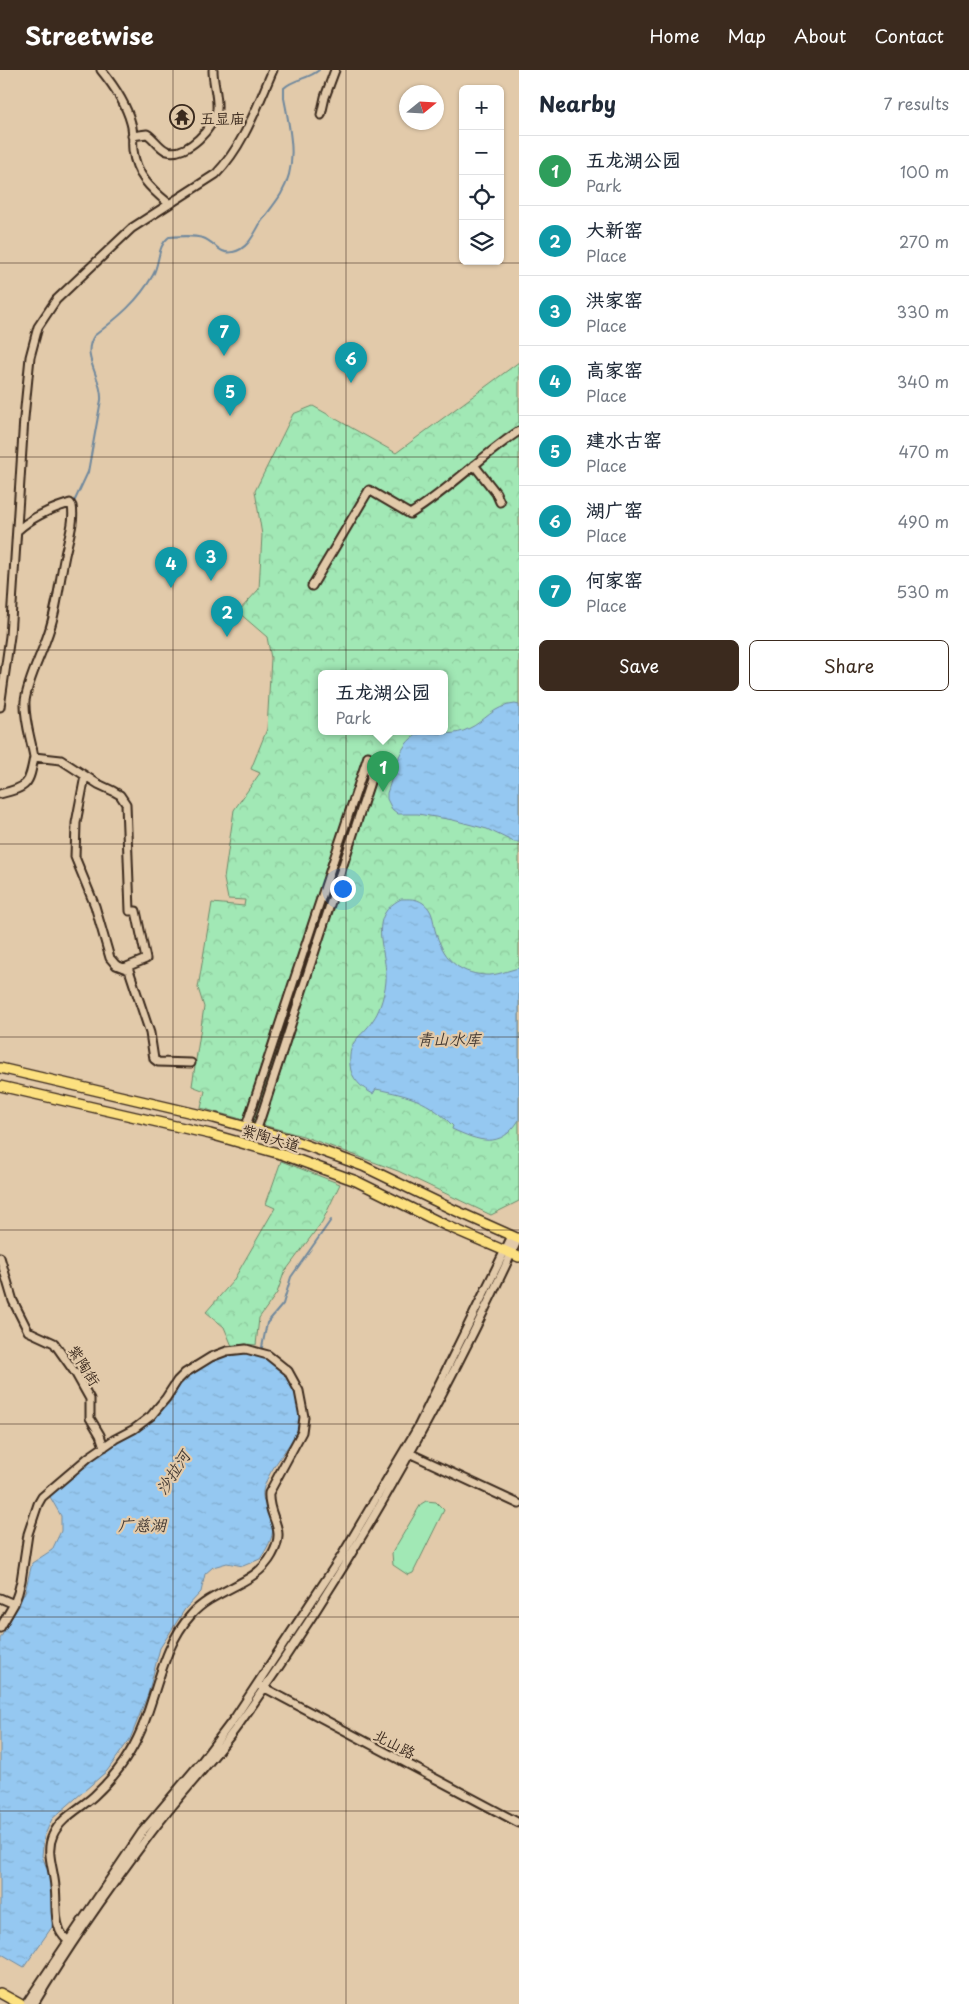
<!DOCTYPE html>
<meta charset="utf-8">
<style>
:root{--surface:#fff;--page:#f2f2f3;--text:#1f2937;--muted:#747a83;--line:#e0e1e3;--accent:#3b2a1e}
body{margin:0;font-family:"Playpen Sans","LXGW WenKai TC",sans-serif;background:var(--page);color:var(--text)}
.controls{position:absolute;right:15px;top:15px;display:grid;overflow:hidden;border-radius:8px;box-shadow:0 1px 4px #0004}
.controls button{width:45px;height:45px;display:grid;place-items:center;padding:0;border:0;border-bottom:1px solid var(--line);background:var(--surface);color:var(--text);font:25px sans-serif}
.compass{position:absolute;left:399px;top:15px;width:45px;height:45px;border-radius:50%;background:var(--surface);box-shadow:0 1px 4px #0004;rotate:72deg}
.you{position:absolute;left:342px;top:818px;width:18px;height:18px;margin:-12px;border:4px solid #fff;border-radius:50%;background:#1a73e8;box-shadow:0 0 0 8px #1a73e833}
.badge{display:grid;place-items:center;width:32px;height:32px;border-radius:50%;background:var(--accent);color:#fff;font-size:16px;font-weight:700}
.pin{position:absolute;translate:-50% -41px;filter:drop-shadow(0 1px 2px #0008)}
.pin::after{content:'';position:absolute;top:26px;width:18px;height:15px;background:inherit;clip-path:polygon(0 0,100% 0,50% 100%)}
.popup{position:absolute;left:318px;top:600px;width:130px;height:65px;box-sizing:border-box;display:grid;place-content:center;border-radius:8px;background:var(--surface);filter:drop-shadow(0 1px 4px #0005);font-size:16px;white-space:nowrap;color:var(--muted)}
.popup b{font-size:19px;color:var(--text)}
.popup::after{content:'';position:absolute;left:50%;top:100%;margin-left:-10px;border:10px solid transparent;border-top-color:var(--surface)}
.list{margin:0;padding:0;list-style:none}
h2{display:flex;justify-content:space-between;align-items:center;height:65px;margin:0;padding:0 20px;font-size:21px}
h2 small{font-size:16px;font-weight:400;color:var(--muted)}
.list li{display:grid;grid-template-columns:32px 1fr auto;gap:15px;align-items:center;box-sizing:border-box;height:70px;padding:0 20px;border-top:1px solid var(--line)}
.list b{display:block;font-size:19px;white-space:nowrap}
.list p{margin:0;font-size:16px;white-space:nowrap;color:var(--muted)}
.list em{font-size:16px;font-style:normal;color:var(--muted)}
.actions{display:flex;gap:10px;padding:15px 20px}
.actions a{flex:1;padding:11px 0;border:1px solid var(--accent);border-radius:8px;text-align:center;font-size:18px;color:var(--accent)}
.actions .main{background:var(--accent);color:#fff}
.icon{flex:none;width:28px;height:28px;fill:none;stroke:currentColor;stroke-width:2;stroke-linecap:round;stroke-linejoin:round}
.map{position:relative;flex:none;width:519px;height:1934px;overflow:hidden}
header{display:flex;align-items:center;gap:30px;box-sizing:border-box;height:70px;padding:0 25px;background:var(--accent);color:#fff}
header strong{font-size:24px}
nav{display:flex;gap:28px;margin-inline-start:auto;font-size:18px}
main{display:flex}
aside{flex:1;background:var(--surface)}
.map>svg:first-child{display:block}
</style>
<header>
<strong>Streetwise</strong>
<nav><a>Home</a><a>Map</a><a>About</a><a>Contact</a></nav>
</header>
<main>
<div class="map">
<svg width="519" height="1934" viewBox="0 0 519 1934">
<defs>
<pattern id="forest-crowns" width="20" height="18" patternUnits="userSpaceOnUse" patternTransform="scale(1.25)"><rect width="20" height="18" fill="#a1e8b5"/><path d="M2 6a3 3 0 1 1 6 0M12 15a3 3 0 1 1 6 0" fill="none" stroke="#8cc79b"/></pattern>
<pattern id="water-ripples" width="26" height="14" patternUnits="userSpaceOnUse" patternTransform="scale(1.25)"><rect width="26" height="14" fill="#95c8f1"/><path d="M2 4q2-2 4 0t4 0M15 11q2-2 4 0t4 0" fill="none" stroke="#81acce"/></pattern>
</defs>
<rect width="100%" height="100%" fill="#e2caaa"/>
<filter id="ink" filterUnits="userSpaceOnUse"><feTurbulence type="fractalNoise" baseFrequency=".02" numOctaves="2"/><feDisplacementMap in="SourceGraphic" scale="10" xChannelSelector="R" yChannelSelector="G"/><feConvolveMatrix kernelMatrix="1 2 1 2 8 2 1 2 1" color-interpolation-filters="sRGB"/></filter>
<g filter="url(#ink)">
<!-- grass -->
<path fill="#a1e8b5" stroke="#6e896a" d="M426 1431 436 1432 444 1440 413 1503 408 1505 393 1495 392 1483 421 1434Z"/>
<!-- forest -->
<path fill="url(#forest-crowns)" stroke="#6e896a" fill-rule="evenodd" d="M519 292V1131L491 1145 398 1101 303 1066 201 1038 205 1021 192 1016 204 937 198 918 212 833 244 836 245 830 228 829 224 809 234 740 260 703 251 699 267 659 271 588 267 567 238 542 259 519 262 465 255 421 293 344 313 336 396 383ZM322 603H444V661H322Z
M281 1091 340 1114 322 1152 284 1203 277 1223 259 1248 256 1275 246 1274 232 1276 224 1257 206 1242 233 1211 275 1138 266 1134Z"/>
<!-- water -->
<path fill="url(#water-ripples)" stroke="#71899d" d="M515 634 519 635V772H514L487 759 453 750 418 744H398L392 739 387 729V723C395 702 400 660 430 663 442 664 456 665 468 659 486 651 492 636 515 634Z
M401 829C409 829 416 828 423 833 433 840 433 850 435 860 443 887 456 903 485 905 496 906 509 900 519 898V1050C500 1080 479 1071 452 1059L453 1056C428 1030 410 1026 376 1019L373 1024C362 1018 351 1009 350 995 348 968 361 969 373 950 379 942 383 929 385 918 392 886 362 849 401 829Z
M255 1279C263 1284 273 1289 281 1296 297 1309 304 1341 297 1360 290 1378 270 1397 264 1417 259 1432 272 1443 273 1457 273 1469 266 1480 260 1489L243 1496 227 1493 213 1497 205 1504 201 1522 185 1539 160 1578 148 1624 130 1669 107 1701 52 1749 44 1767 42 1786 52 1811V1857L24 1897 0 1883V1569L25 1522 32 1493 52 1480 61 1461V1446L49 1425 98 1386 125 1367 148 1355 172 1330 182 1311 199 1297 223 1284Z"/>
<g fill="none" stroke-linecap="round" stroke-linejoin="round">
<!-- stream -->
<path stroke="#71899d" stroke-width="2" d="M74 432 88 402 101 330C103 308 80 287 94 266 117 248 138 232 153 205 160 193 157 176 169 167 181 166 192 165 203 168 215 172 219 185 233 182 248 179 254 164 261 152 267 143 275 134 281 124 299 94 290 60 284 28V18C293 9 309 9 319 0
M261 1282 267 1253 283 1234 291 1207 331 1150"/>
<defs>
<path id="minor" d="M101 0C114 16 126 33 131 53 134 62 132 72 133 80 136 105 150 118 168 133
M321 45 325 27 335 0
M132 66 147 64C154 68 159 78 167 81 187 87 215 57 217 39 218 26 213 13 213 0
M474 395 496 423 500 432
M17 461C32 447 50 439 70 433L72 436C75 451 68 470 65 485 59 513 57 542 46 570 39 590 28 610 25 631 24 650 31 669 34 687
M312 516 369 420 410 444C449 420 481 386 519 361
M0 637 10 566 24 348 30 287 38 257 56 230 132 158 216 104C244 75 257 36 273 0
M85 706 76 753 75 787 95 836 110 888 116 895 129 900 150 963 154 989 158 992 191 993
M0 724C28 717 29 715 34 687L61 690 98 714 113 721 120 725 126 734 130 841H136L146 889 124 898
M246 1056 368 686
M257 1059 371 709 368 686
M0 1187 13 1231 28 1261 54 1273 76 1304 90 1329V1348L100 1365 104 1377
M407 1382 519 1434
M0 1528 14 1534
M0 1558 14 1534 18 1523 21 1511 28 1464 38 1434 42 1427 89 1387 115 1369 134 1359 151 1346 166 1328 177 1311 185 1303 211 1287 227 1281 246 1279 268 1285 288 1301 299 1321 304 1347 302 1362 269 1423C267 1448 288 1457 272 1485 256 1515 213 1519 191 1545 158 1581 156 1640 130 1682 120 1699 108 1713 94 1726 81 1738 60 1748 53 1765 45 1782 54 1799 55 1817 57 1830 54 1846 59 1858 60 1863 64 1867 67 1870
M261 1616 519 1753
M26 1934 142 1762 202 1691 236 1646 341 1487 417 1359 512 1166
M34 1934C68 1877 107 1821 147 1768 178 1726 214 1690 244 1647 351 1496 441 1337 518 1169"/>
<path id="major" d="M0 998 214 1048 289 1069 363 1096 452 1139 519 1169
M0 1016 210 1064 284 1085 356 1111 445 1155 519 1187
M0 1923 20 1934"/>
</defs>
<!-- minor casing -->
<use href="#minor" stroke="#3b2a1e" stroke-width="11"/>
<!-- major casing -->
<use href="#major" stroke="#3b2a1e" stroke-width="12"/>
<!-- minor -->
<use href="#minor" stroke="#e2caaa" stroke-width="7"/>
<!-- major -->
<use href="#major" stroke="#fce080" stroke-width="9"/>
</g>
</g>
<!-- grid -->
<path fill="none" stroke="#3b2a1e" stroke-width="1" stroke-opacity="0.55" d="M173 0V1934M346 0V1934M0 193H519M0 387H519M0 580H519M0 774H519M0 967H519M0 1160H519M0 1354H519M0 1547H519M0 1741H519"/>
<!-- icons -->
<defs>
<symbol id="temple-ring" viewBox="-11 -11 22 22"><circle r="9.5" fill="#e2caaa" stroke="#3b2a1e" stroke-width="1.5"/><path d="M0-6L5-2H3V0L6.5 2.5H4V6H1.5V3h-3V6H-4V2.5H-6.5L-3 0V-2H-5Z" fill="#3b2a1e"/></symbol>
</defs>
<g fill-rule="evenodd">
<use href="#temple-ring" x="168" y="33" width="28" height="28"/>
</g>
<g text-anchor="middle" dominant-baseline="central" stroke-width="4.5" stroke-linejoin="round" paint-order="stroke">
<!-- poi labels -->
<g font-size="15" fill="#3b2a1e" stroke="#e2caaa" text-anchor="start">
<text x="200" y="47">五显庙</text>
</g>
<!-- street labels -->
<g font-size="15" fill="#3b2a1e" stroke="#e2caaa">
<text transform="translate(271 1067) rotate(17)">紫陶大道</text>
<text transform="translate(85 1295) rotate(58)">紫陶街</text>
<text transform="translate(395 1673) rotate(28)">北山路</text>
</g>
<!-- water labels -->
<g font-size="16" font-style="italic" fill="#443a33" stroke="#e2caaa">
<text x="449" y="968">青山水库</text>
<text transform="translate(172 1402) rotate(-57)">沙拉河</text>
<text x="142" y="1454">广慈湖</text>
</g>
</g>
</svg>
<div class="controls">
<button>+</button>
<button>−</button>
<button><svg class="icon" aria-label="locate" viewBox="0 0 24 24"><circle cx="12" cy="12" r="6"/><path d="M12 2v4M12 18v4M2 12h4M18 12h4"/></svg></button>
<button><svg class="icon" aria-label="layers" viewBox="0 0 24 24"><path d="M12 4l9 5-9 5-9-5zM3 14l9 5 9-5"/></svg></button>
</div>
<svg class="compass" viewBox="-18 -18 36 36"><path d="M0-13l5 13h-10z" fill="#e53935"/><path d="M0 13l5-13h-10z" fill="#747a83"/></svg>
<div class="you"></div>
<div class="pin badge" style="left:383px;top:722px;background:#2e9e5b">1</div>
<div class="popup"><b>五龙湖公园</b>Park</div>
<div class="pin badge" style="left:227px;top:567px;background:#0f9aa8">2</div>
<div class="pin badge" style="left:211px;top:511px;background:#0f9aa8">3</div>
<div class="pin badge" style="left:171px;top:518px;background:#0f9aa8">4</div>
<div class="pin badge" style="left:230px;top:346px;background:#0f9aa8">5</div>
<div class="pin badge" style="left:351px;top:313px;background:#0f9aa8">6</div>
<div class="pin badge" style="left:224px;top:286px;background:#0f9aa8">7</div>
</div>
<aside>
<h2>Nearby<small>7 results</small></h2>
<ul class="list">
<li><span class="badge" style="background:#2e9e5b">1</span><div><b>五龙湖公园</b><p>Park</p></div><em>100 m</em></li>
<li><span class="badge" style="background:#0f9aa8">2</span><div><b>大新窑</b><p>Place</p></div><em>270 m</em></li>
<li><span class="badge" style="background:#0f9aa8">3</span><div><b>洪家窑</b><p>Place</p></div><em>330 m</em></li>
<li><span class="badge" style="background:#0f9aa8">4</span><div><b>高家窑</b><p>Place</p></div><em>340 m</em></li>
<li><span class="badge" style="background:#0f9aa8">5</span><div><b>建水古窑</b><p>Place</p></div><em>470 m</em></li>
<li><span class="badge" style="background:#0f9aa8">6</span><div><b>湖广窑</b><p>Place</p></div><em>490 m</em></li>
<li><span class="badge" style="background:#0f9aa8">7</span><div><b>何家窑</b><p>Place</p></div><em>530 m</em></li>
</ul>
<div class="actions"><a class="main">Save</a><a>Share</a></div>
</aside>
</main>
